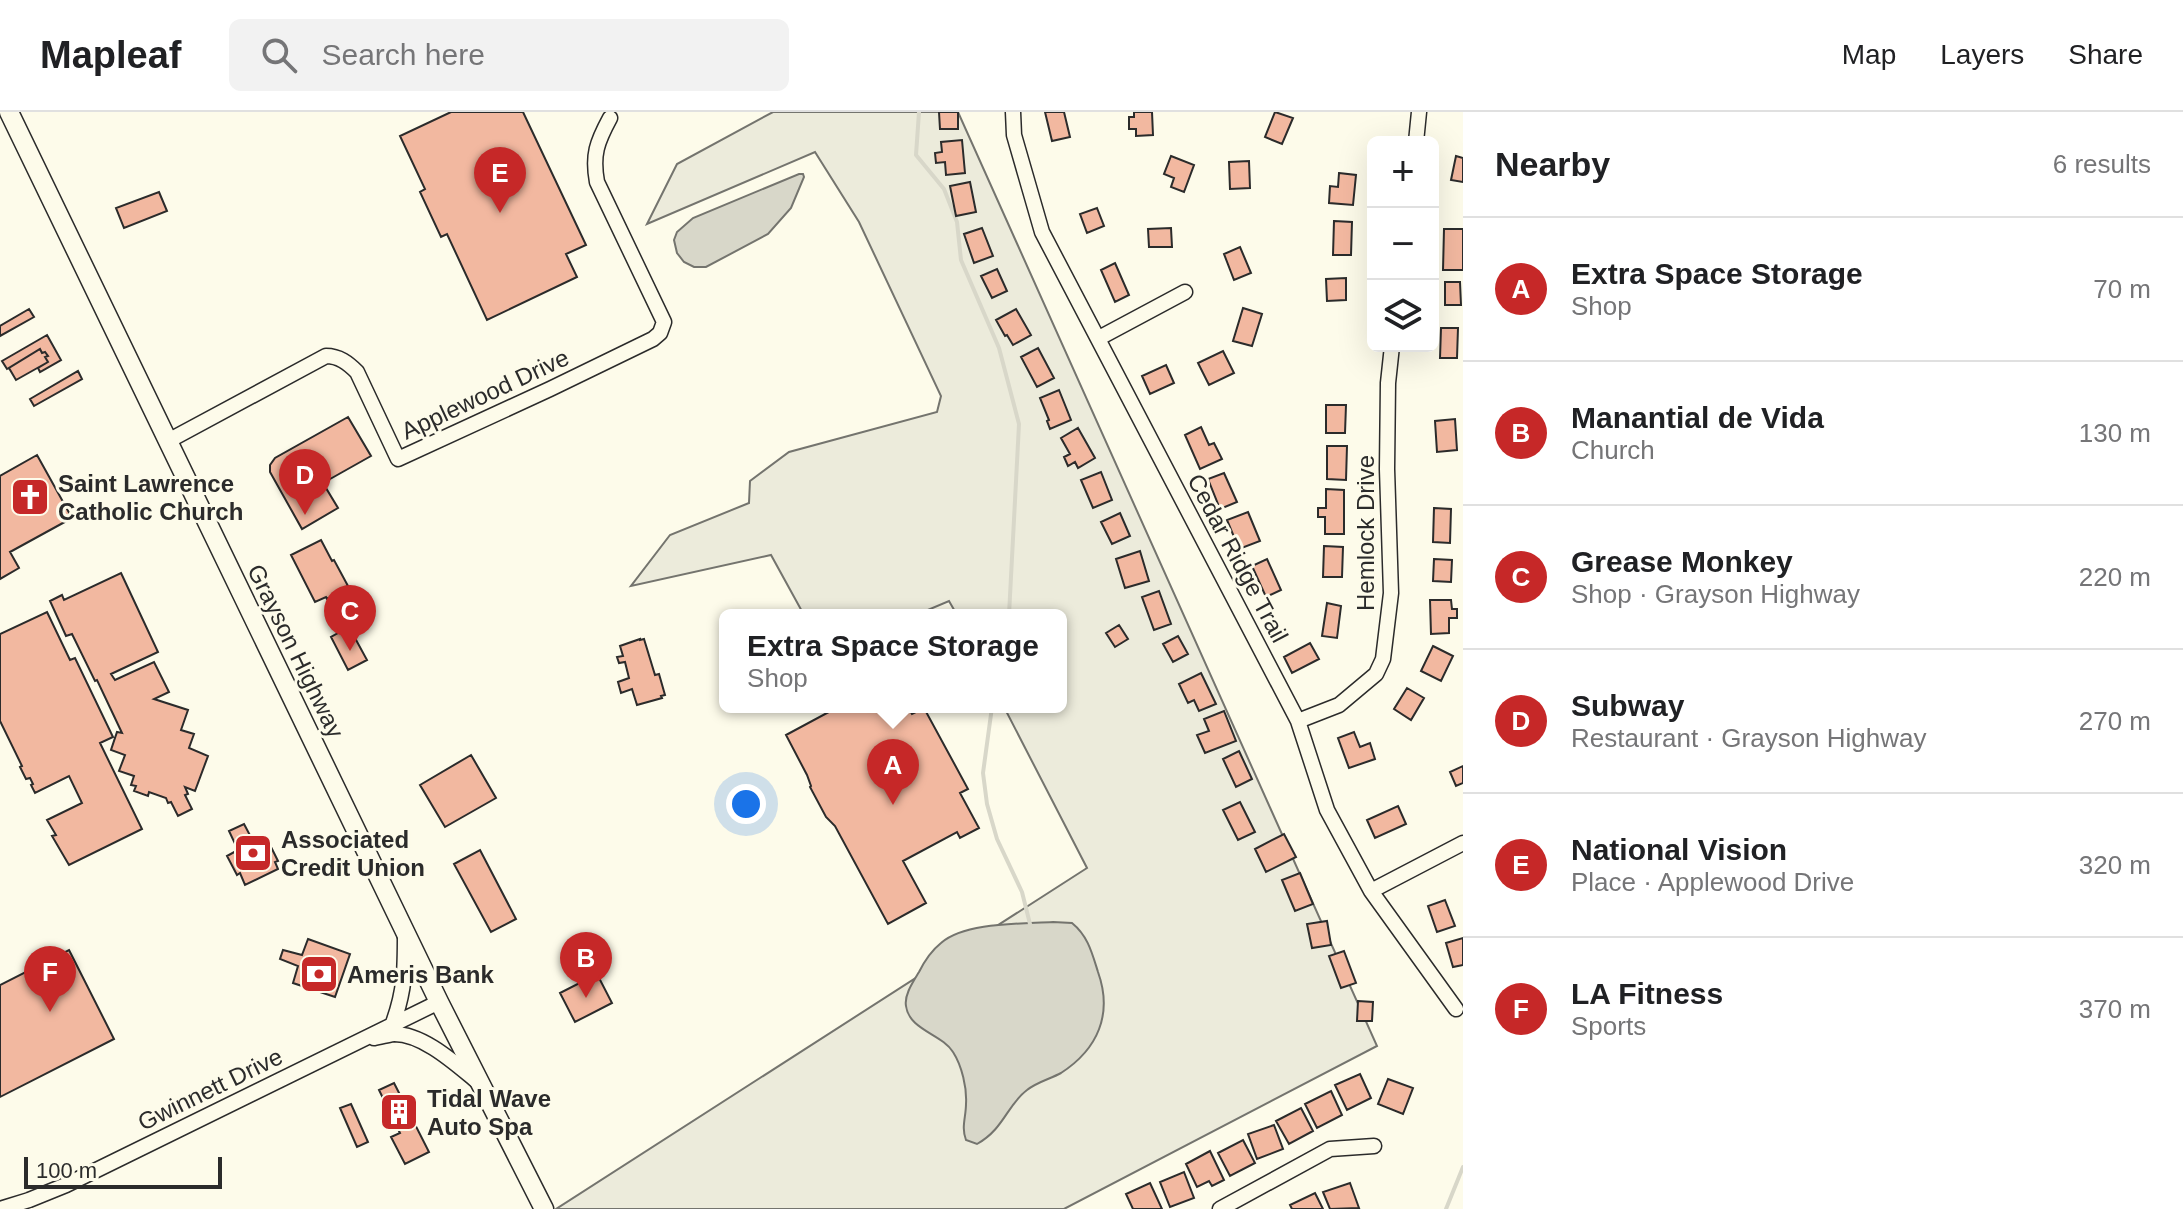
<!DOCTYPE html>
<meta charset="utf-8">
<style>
:root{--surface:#fff;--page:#f2f2f2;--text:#202124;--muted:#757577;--line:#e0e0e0;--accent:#c62828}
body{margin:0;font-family:Helvetica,sans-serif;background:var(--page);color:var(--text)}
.controls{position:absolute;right:24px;top:24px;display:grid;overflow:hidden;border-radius:12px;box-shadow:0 8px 32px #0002}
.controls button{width:72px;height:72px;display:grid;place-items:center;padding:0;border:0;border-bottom:2px solid var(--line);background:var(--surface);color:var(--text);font:40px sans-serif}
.scale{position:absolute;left:24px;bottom:20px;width:198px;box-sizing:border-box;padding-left:8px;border:4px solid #2b2b2b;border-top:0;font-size:22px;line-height:28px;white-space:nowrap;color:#2b2b2b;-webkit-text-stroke:6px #fdfbea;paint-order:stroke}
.you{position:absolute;left:746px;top:692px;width:28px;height:28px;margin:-20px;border:6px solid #fff;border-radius:50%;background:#1a73e8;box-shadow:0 0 0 12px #1a73e833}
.badge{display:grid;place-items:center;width:52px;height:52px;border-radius:50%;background:var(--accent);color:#fff;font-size:26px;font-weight:700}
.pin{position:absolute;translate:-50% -66px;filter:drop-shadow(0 2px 4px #0008)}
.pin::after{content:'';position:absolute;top:42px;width:28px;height:24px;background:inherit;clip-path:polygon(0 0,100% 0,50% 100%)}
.popup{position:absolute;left:719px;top:497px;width:348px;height:104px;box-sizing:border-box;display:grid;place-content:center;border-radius:12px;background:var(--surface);filter:drop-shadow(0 2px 6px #0005);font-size:26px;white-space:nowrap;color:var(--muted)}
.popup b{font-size:30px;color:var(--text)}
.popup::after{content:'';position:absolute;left:50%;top:100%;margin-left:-16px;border:16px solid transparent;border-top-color:var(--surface)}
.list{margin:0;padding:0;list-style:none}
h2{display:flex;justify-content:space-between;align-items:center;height:104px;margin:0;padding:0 32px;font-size:34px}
h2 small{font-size:26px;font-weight:400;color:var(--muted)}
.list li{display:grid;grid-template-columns:52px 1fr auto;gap:24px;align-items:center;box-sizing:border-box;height:144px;padding:0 32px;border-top:2px solid var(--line)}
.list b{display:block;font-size:30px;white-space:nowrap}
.list p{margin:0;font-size:26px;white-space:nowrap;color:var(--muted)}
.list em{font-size:26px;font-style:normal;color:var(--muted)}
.icon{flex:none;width:44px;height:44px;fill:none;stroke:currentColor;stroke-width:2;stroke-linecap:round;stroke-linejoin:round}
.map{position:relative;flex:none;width:1463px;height:1097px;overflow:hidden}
header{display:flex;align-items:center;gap:48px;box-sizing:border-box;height:112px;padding:0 40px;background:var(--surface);border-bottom:2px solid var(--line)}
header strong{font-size:38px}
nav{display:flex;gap:44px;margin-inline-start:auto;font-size:28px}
.search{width:560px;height:72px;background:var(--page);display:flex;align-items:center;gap:20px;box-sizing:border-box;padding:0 28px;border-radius:12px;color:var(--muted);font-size:30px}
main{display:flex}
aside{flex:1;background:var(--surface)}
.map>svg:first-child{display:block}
</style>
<header>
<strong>Mapleaf</strong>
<div class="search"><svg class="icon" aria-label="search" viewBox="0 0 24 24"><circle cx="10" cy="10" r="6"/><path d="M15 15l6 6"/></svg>Search here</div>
<nav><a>Map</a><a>Layers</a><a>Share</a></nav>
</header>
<main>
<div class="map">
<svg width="1463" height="1097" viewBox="0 0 1463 1097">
<rect width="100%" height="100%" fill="#fdfbea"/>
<!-- green -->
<path fill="#ecebdb" stroke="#74746e" stroke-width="2" d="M773 0H958L1377 934 1064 1097H556L1087 756 1004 595H1061V503H957L949 489 916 503H804L771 443 631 474 670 423 749 391 750 369 789 340 937 300 941 284 859 110 815 40 647 112 677 52Z"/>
<!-- water -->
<path fill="#d8d7c9" stroke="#74746e" stroke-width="2" d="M799 62H803L804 65 791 96 768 122 706 155H694L684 150 677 141 674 128 677 120 693 106Z
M1053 810 1072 811C1088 824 1092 841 1098 860 1113 902 1098 937 1061 961 1050 967 1037 970 1027 978 1007 993 1004 1017 977 1032L966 1028C961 1015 966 1005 966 992 967 976 962 954 953 940 942 922 909 918 906 894 904 883 913 870 919 860 924 850 931 839 941 831 965 810 1022 812 1053 810Z"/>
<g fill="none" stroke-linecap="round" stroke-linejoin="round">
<!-- stream -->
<path stroke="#d8d7c9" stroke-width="4" d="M919 0 916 43 944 77 957 110 961 148 999 236 1019 312 1009 503
M992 595 983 661 987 692 997 727 1022 780 1030 812
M1446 1097 1463 1055"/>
</g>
<!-- building -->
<path fill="#f2b8a0" stroke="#2b2b2b" stroke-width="2" d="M451 0H523L586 133 566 142 577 165 487 208 447 122 441 125 420 80 425 77 400 24Z
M939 0H958V17H940Z
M1045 0H1064L1070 25 1052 29Z
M1134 0H1152L1153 23 1136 24V17H1129V5H1134Z
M1275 0 1293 6 1282 32 1265 25Z
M962 28 965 61 946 63 945 50 936 51 935 41 942 40 941 30Z
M1171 44 1194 53 1184 80 1171 75 1174 66 1164 62Z
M1456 44 1463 46V70L1451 68Z
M1249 49 1250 76 1230 77 1229 50Z
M1339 61 1356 63 1353 93 1329 91 1330 74 1338 75Z
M970 70 976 100 956 104 950 74Z
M159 80 167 99 124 116 116 96Z
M1097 96 1104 114 1087 121 1080 102Z
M1334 109 1352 110 1351 143H1333Z
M982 116 993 144 974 151 964 122Z
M1171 116 1172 135H1149L1148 117Z
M1444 117H1463V158H1443Z
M1240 135 1251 161 1234 168 1224 142Z
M1115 151 1129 183 1115 190 1101 158Z
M997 157 1007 179 992 186 981 164Z
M1346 166V188L1327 189 1326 167Z
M1445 170H1460L1461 193H1445Z
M1243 196 1262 202 1252 234 1233 229Z
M29 197 34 205 0 224V214Z
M1016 197 1031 223 1013 233 1007 223 1005 224 996 208Z
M1441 216H1458L1457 246H1440Z
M47 223 61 248 40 260 38 256 48 250 45 245 48 244 45 240 42 241 40 237 7 257 2 249Z
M1038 236 1054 266 1037 275 1021 245Z
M40 237 42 241 45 240 48 244 45 245 48 250 16 268 9 256Z
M1223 239 1234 261 1209 273 1198 251Z
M1166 253 1174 271 1150 282 1142 264Z
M78 259 82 267 34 294 30 287Z
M1059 278 1071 308 1050 317 1047 309 1049 308 1040 286Z
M1326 293H1346L1345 321H1326Z
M348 305 371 344 323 371 338 396 302 417 270 360V353L275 346Z
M1455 307 1457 338 1437 340 1435 309Z
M1201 315 1209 333 1214 331 1222 347 1200 357 1185 323Z
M1078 316 1095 346 1078 356 1075 350 1068 354 1064 345 1070 342 1061 326Z
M1327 334H1347L1346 368 1327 367Z
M37 343 72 406 10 440 19 456 0 467V364Z
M1101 360 1112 388 1093 396 1081 368Z
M1224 361 1237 390 1220 397 1208 367Z
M1326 377 1344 378V422H1325V405H1318V396H1326Z
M1434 396 1451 397 1450 431 1433 430Z
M1248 400 1260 429 1239 437 1227 408Z
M1120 401 1130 424 1112 432 1101 410Z
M321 428 332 449 334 448 348 474 338 478 339 481 327 487 326 485 315 490 291 443Z
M1324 434 1343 435 1342 465H1323Z
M1140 439 1149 469 1125 476 1116 447Z
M1267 447 1281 478 1266 485 1252 454Z
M1434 447 1452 448 1451 470 1433 469Z
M121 461 158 540 111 562 115 568 154 550 169 580 154 587 188 598 181 618 194 622 189 636 208 644 195 679 185 675 188 682 185 683 192 697 178 704 171 690 168 691 166 686 149 680 148 684 134 679 136 674 131 673 134 664 119 659 125 643 111 638 117 620 122 621 97 568 95 569 72 522 66 524 50 489 62 483 64 488Z
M1159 479 1171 512 1154 518 1142 485Z
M1430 488H1451L1452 497H1457V506H1449V521L1431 522Z
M1327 491 1341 494 1337 526 1322 524Z
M47 500 70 548 75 546 113 625 100 631 142 717 69 753 52 724 56 723 47 708 82 691 69 664 35 681 31 673 33 672 30 666 26 667 20 655 22 654 0 609V522Z
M1119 513 1128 527 1115 535 1106 521Z
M349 515 367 548 348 558 331 525Z
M1178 524 1188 542 1173 550 1163 532Z
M640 527V528L644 527 655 563 659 562 665 583 661 584 662 586 637 593 632 577 621 581 618 570 629 566 625 550 619 551 617 545 623 544 620 534Z
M1310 531 1319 547 1292 561 1284 545Z
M1433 534 1453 544 1441 569 1421 559Z
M1201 561 1216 592 1199 599 1194 588 1188 591 1179 572Z
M1407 576 1424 586 1411 608 1394 597Z
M838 595H908L912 602 924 596 968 677 960 681 979 716 960 726 957 720 903 749 926 791 888 812 835 714 826 705 810 675 811 674 807 663 786 623Z
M1224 599 1236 629 1205 641 1197 623 1209 619 1204 607Z
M1354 620 1360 635 1370 631 1375 647 1349 656 1338 626Z
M1239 639 1252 667 1236 675 1223 647Z
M471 643 496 686 445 715 420 673Z
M1463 654V671L1456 674 1450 660Z
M1240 690 1255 720 1238 728 1223 698Z
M1398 694 1406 712 1375 726 1367 708Z
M244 712 254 731 263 727 267 735 270 733 278 749 275 750 278 757 245 773 240 761 237 763 227 744 238 738 229 719Z
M1284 722 1296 745 1266 760 1255 737Z
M480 738 516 807 491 820 454 752Z
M1300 761 1313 792 1295 799 1282 768Z
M1445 788 1455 814 1437 820 1428 794Z
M1327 809 1331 833 1312 836 1307 812Z
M1463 826V853L1453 855 1446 831Z
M308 827 350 842 335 885 293 871 298 854 280 847 283 838 302 843Z
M69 838 114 927 0 985V873Z
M1344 839 1356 871 1341 876 1329 844Z
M597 862 612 891 575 910 560 881Z
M1358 889 1373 890 1372 909H1357Z
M1360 962 1371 986 1347 998 1335 973Z
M1388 967 1413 976 1403 1002 1378 992Z
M394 971 429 1040 405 1052 391 1025 400 1021 379 978Z
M1331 979 1342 1003 1317 1016 1305 992Z
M351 992 368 1030 357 1035 340 996Z
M1301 996 1313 1019 1289 1032 1276 1009Z
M1274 1013 1283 1037 1257 1047 1248 1022Z
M1243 1028 1255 1051 1230 1064 1218 1041Z
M1210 1039 1224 1068 1212 1074 1209 1069 1197 1075 1186 1052Z
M1184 1060 1194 1086 1170 1095 1160 1070Z
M1150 1071 1162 1097H1133L1126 1082Z
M1350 1071 1359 1096 1330 1097 1323 1080Z
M1315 1081 1323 1097H1292L1290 1093Z"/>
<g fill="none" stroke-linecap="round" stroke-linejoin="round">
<defs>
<path id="minor" d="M1013 0 1014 23 1042 120 1298 609 1327 698 1371 779 1456 897
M1416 30 1419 0
M1099 226 1185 180
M168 329 326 244C339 244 348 251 357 260L398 347 550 277 653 227 660 221 664 210 597 70C592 43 597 30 610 6
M1298 609 1339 593 1376 562 1383 547 1391 481 1387 357 1388 271 1392 234
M1371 779 1463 731
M393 911C405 878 405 857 405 822
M374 926C380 925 387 923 393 922 423 921 457 953 478 970
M0 1097 29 1088 66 1073 439 890
M1220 1097 1330 1037 1374 1034"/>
<path id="major" d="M9 0 439 890 544 1097"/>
</defs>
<!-- minor casing -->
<use href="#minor" stroke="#2b2b2b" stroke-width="17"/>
<!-- major casing -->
<use href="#major" stroke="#2b2b2b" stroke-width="21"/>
<!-- minor -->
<use href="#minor" stroke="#fdfbea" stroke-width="14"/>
<!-- major -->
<use href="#major" stroke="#fdfbea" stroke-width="18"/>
</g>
<!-- icons -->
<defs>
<symbol id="church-square" viewBox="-11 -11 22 22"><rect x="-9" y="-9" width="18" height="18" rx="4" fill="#c62828" stroke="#fdfbea"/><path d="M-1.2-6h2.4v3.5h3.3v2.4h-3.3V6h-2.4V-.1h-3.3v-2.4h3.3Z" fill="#fff"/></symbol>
<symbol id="bank-square" viewBox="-11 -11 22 22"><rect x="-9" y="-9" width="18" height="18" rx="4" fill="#c62828" stroke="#fdfbea"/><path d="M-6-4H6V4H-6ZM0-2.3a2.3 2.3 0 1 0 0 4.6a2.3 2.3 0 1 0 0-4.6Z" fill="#fff"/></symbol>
<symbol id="building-square" viewBox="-11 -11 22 22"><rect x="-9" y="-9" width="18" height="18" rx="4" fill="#c62828" stroke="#fdfbea"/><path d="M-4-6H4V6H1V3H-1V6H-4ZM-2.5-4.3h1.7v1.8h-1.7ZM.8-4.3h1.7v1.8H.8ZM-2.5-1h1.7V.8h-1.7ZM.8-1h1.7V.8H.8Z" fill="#fff"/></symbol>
</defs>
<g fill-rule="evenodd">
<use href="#church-square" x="8" y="363" width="44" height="44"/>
<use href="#bank-square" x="231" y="719" width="44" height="44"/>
<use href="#bank-square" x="297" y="840" width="44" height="44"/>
<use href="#building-square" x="377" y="978" width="44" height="44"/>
</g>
<g text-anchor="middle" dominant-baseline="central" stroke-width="6" stroke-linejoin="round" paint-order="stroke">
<!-- street labels -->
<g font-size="24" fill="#2b2b2b" stroke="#fdfbea">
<text transform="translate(485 282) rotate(-25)">Applewood Drive</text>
<text transform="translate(1365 421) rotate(-90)">Hemlock Drive</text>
<text transform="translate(1238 446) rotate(62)">Cedar Ridge Trail</text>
<text transform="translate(296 539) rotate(64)">Grayson Highway</text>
<text transform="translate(210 977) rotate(-26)">Gwinnett Drive</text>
</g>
<!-- poi labels -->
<g font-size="24" font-weight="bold" fill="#2b2b2b" stroke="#fdfbea" text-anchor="start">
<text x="58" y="371">Saint Lawrence<tspan x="58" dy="28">Catholic Church</tspan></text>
<text x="281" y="727">Associated<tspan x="281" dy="28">Credit Union</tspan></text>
<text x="347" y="862">Ameris Bank</text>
<text x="427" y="986">Tidal Wave<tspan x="427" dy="28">Auto Spa</tspan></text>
</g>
</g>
</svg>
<div class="controls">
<button>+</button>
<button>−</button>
<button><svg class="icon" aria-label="layers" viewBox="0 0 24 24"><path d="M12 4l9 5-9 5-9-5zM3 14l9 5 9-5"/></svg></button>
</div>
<div class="scale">100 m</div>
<div class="you"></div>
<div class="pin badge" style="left:893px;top:693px">A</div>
<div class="popup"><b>Extra Space Storage</b>Shop</div>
<div class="pin badge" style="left:586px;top:886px">B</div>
<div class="pin badge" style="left:350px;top:539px">C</div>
<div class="pin badge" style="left:305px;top:403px">D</div>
<div class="pin badge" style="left:500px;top:101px">E</div>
<div class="pin badge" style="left:50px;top:900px">F</div>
</div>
<aside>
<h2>Nearby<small>6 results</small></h2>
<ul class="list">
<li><span class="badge">A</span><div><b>Extra Space Storage</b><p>Shop</p></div><em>70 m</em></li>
<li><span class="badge">B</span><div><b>Manantial de Vida</b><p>Church</p></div><em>130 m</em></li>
<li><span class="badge">C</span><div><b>Grease Monkey</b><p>Shop · Grayson Highway</p></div><em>220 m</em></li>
<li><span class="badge">D</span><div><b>Subway</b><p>Restaurant · Grayson Highway</p></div><em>270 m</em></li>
<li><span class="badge">E</span><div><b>National Vision</b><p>Place · Applewood Drive</p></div><em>320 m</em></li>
<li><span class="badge">F</span><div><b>LA Fitness</b><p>Sports</p></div><em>370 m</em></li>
</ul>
</aside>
</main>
